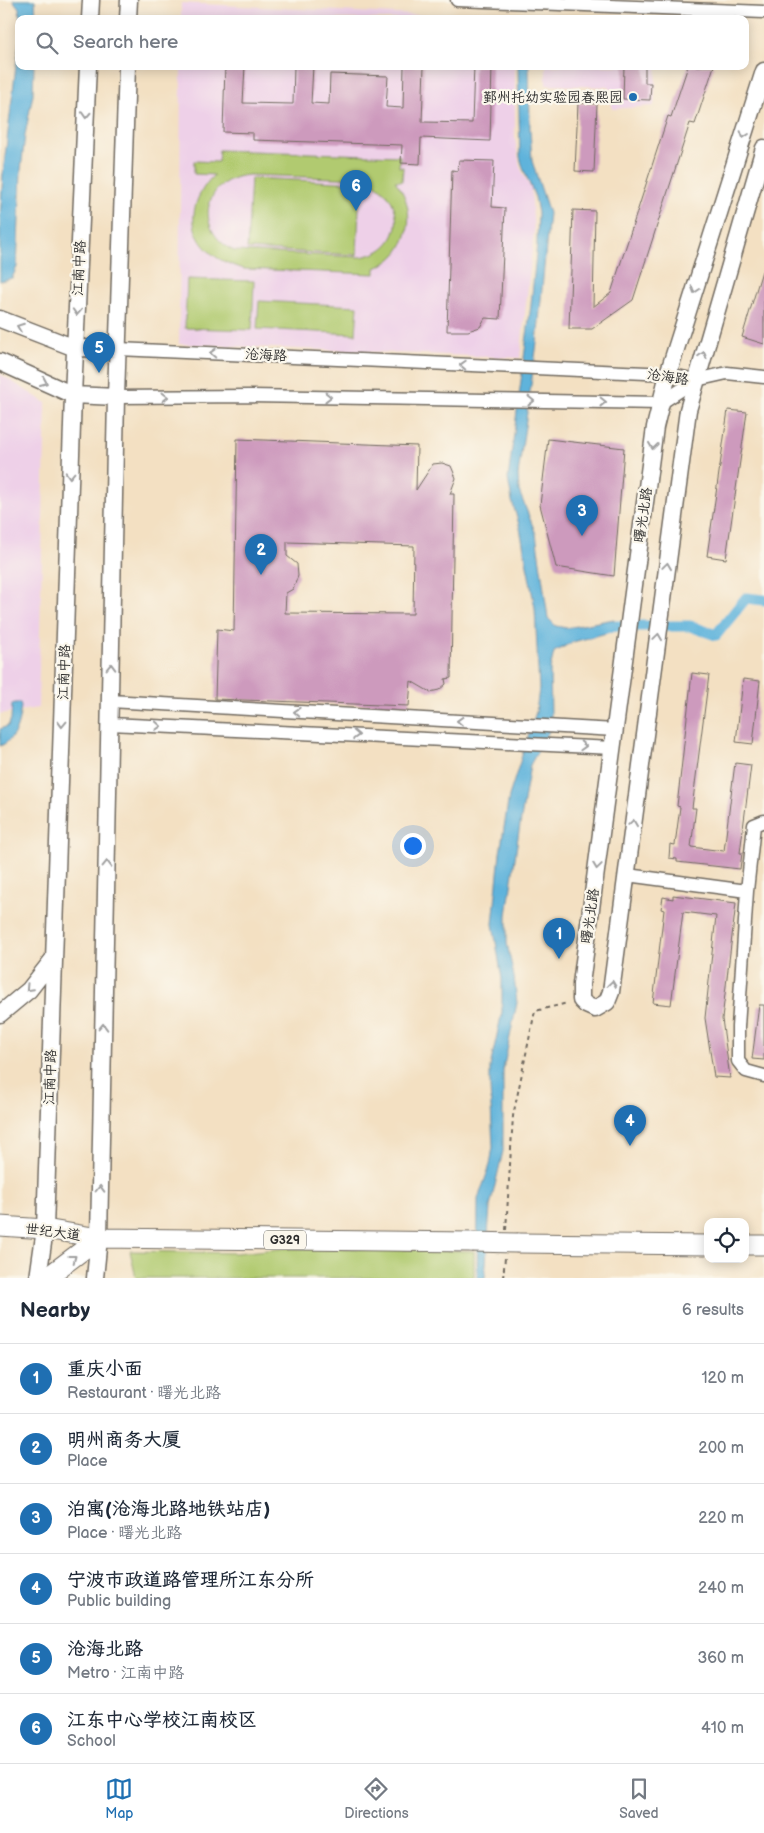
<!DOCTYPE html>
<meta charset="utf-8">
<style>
:root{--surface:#fff;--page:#f2f2f3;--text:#1f2937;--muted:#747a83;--line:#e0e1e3;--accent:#1f6fb2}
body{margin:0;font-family:"Balsamiq Sans","LXGW WenKai TC",sans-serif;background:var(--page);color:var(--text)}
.controls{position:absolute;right:15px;bottom:15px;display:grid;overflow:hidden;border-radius:10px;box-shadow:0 2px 12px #0003}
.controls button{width:45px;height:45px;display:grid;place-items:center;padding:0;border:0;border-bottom:1px solid var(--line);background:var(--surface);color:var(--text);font:25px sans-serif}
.you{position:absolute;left:412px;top:845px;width:18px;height:18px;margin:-12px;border:4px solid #fff;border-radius:50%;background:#1a73e8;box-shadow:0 0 0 8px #1a73e833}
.badge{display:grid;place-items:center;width:32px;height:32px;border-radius:50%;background:var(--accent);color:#fff;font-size:16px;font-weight:700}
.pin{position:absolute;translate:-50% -41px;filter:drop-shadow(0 1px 2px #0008)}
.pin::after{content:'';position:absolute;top:26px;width:18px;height:15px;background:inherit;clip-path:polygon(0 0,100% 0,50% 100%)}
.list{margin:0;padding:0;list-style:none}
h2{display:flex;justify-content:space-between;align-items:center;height:65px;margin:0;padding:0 20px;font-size:21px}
h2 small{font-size:16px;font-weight:400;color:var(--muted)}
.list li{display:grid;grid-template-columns:32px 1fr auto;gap:15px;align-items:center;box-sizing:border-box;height:70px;padding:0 20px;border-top:1px solid var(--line)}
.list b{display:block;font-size:19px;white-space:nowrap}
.list p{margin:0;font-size:16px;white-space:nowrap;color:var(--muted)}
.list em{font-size:16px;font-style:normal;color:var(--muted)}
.icon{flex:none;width:28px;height:28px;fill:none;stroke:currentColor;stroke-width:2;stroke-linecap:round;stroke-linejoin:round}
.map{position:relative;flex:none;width:764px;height:1278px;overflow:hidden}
.search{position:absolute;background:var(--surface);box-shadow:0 2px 12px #0003;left:15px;right:15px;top:15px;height:55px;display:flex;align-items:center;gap:12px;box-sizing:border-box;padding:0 18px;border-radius:10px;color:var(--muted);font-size:19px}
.sheet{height:485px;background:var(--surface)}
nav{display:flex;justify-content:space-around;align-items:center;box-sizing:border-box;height:70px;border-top:1px solid var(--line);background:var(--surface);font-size:14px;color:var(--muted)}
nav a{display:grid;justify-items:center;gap:2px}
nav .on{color:var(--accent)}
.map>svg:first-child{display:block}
</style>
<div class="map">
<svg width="764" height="1278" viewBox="0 0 764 1278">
<rect width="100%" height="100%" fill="#fbf7ec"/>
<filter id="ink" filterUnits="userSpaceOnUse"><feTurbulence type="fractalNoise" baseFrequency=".02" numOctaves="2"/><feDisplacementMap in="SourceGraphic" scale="10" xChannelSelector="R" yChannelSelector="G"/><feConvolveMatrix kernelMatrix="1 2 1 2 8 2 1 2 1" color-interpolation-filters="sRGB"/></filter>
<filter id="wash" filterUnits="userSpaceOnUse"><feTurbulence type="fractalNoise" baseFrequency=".0096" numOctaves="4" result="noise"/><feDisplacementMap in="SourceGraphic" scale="20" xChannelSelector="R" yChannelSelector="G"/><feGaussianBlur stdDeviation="1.12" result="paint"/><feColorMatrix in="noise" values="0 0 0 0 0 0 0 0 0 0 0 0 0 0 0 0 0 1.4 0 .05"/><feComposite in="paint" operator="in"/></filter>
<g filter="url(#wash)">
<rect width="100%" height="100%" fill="#f3e0c2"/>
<!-- built -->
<path fill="#eed0e8" d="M181 3 495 19H181Z
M181 66H515V139L520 167 531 189 534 232 520 358 179 344Z
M546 66H657L654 106 612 109 610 87 546 85Z
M0 374 46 403 38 708 0 714Z"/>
<!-- green -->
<path fill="#b1ca70" stroke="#6e7a4e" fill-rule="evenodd" d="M219 150 400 156 399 167H403L402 181H395C419 209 411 255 375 268V274L244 269C233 265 222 262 212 254 184 231 191 198 214 175L194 174V161L218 162ZM249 175 364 179C408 194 408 252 359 257L234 251C193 230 203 178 249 175Z
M251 178 360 183 357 255 247 249Z
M187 279 254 281 252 330 185 328Z
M259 301 358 306 356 334 257 329Z
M297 1247 474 1251V1278H136L130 1251 236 1253Z"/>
<!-- water -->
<path fill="#5fb3db" stroke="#456f83" d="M13 0H35L36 19H20L19 8Z
M19 41V66H34L33 94 25 135 21 170 17 267 12 278 0 281V221L3 173Z
M518 66H529L530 129 532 161 549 213 537 343 518 475 519 491 536 534 548 618 556 626 566 628 614 619V631L573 642 554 652 550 669 551 715 549 731 530 765 518 837 507 915V943L514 977 517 1003 503 1070V1151L490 1207 485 1278H477L478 1199 490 1165 493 1147 490 1087V1067L502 1012V979L493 924 500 853 509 796 536 712 539 689 535 608 520 528 512 501 508 479 531 305 537 244 538 213 535 197 523 168 520 157Z
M15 703H20L21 706C19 722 17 739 0 746V729L8 726 11 719 12 704Z"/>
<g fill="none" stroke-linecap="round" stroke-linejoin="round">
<!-- canal -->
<path stroke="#5fb3db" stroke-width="11" d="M600 628 616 626H690L716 635 746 598 764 600"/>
</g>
<g id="blocks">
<!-- building -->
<path fill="#cd9abd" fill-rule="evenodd" d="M225 66H245L243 103 293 104 294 66H313L311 103 329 104 330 74 388 76 386 107 403 108 404 66H424L422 122 472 123 474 66H492L490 141 421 138 420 164 401 163 402 145 253 140V133L223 132Z
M624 66H645V83H651L650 100 623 99Z
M688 66H714L695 124 690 123 633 300 592 329H569L573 210 595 211 593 307 611 293 668 116 671 117Z
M578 103 597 104 594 172 575 171Z
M459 160 494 161 492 207 505 208 500 319 485 318 480 327 468 331H447L452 170 458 171Z
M762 271H764V344L742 337Z
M728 410 747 412 726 559 707 556Z
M237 439 417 446 416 490 433 464 442 463 451 466 456 478 450 494H454L451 678 445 679 446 684 439 690 430 692 411 681 409 706 215 699 217 629 234 631ZM287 542 414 546 413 614 285 613 286 593 293 589 298 576 297 564 287 556Z
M548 439 624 448 614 576 556 567 540 505Z
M692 673 709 675 692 808H696L691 847 724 851 735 763 751 765 740 853H742L740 869 677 862V859L669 858 670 844 675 845 680 807 677 806Z
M743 679 760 681 753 744 736 742Z
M673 895 736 903 722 1019 730 1078 714 1077 705 1018 716 916 683 912 671 1005 653 1003 664 910 661 909 663 897 673 899Z
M759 1005H764V1060L752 1059Z"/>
</g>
</g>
<g filter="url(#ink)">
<use href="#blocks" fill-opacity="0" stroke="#716a60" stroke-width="1"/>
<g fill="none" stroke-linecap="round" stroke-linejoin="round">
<defs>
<path id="minor" d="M457 0 764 12
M118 349 668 374 696 380 727 373 764 377
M116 397 251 396 661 403 696 380
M110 701 615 730
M110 724 613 748
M627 875 747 891 754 825 764 821
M747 891 738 1027V1061L746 1071 764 1076"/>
<path id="major" d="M90 19 91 0
M128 19 129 0
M764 71 668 374 655 427 581 984V1000L586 1005 595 1009 607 1002 611 992 688 410 764 148
M0 319 75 348 118 349
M0 362 73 395 116 397
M0 1014 29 990 54 958
M38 1278 45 1229 73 395 88 66
M95 1278 99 1238 116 397 127 66"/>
<path id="highway" d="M0 1226 45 1229 99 1238 472 1242
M518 1243 708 1245
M745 1245H764
M46 1278 99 1238"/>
</defs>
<!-- minor casing -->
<use href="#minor" stroke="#716a60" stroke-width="15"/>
<!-- major casing -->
<use href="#major" stroke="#716a60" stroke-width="19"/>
<!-- highway casing -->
<use href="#highway" stroke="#716a60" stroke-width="21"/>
<!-- path -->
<path stroke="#716a60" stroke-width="2" stroke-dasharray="4 4" stroke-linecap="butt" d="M506 1230 513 1116 535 1011 568 1003
M503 1278 505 1258"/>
<!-- minor -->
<use href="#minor" stroke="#fff" stroke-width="12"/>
<!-- major -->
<use href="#major" stroke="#fff" stroke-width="16"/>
<!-- highway -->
<use href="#highway" stroke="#fff" stroke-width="19"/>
<defs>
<path id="highway-bridge" d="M472 1242 518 1243"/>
</defs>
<!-- highway-bridge casing -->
<use href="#highway-bridge" stroke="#716a60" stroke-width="21" stroke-linecap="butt"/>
<!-- highway-bridge -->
<use href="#highway-bridge" stroke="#fff" stroke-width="19"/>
</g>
<!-- one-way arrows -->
<defs><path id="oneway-chevron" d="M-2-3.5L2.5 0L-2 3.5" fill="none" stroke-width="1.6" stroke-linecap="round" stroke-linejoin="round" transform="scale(1.25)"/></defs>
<g stroke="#a0a0a0">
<use href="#oneway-chevron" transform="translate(86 115) rotate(93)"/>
<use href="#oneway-chevron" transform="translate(744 135) rotate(108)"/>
<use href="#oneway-chevron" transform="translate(695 290) rotate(108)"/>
<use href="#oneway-chevron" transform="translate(77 312) rotate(93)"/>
<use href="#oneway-chevron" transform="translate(20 327) rotate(-159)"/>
<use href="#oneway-chevron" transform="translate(213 353) rotate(-177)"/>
<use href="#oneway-chevron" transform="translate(703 355) rotate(-74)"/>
<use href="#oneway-chevron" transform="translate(463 365) rotate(-177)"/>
<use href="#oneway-chevron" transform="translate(44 382) rotate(24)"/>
<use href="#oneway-chevron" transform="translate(165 397) rotate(-1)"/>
<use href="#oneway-chevron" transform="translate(328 397) rotate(1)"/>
<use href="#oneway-chevron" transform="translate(531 401) rotate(1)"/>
<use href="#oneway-chevron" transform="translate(603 402) rotate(1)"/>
<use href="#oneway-chevron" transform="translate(653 446) rotate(98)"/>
<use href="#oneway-chevron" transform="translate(70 475) rotate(92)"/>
<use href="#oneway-chevron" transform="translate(667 566) rotate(-82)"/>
<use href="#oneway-chevron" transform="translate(658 637) rotate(-82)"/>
<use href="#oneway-chevron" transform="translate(111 667) rotate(-89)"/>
<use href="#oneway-chevron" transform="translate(297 712) rotate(-177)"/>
<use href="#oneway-chevron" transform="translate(460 721) rotate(-177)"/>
<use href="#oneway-chevron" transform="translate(62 724) rotate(92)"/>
<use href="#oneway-chevron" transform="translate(158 726) rotate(3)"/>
<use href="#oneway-chevron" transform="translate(356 735) rotate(3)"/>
<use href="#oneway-chevron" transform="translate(583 746) rotate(2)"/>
<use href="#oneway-chevron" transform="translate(633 823) rotate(-82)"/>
<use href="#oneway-chevron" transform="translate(107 864) rotate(-89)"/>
<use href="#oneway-chevron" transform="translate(597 866) rotate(98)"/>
<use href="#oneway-chevron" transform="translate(612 984) rotate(-82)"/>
<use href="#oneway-chevron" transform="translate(29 988) rotate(133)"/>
<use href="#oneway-chevron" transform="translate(103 1027) rotate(-89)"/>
<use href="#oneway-chevron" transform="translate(100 1189) rotate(-89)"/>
<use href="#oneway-chevron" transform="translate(73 1258) rotate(-37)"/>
</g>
</g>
<!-- markers -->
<circle fill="#1f6fb2" stroke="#fbf7ec" stroke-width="2" cx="633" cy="97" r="5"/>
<g text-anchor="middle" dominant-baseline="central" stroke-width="4.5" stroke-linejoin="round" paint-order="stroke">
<!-- shield labels -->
<rect fill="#fbf7ec" stroke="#696865" stroke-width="1" x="264" y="1230.5" width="42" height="19" rx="4"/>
<g font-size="12" font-weight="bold" fill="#2b2b2b">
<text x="285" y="1240">G329</text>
</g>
<!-- poi labels -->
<g font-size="14" fill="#2b2b2b" stroke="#fbf7ec" text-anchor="end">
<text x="623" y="97">鄞州托幼实验园春熙园</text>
</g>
<!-- street labels -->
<g font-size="14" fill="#2b2b2b" stroke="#fbf7ec">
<text transform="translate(79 268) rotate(-87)">江南中路</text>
<text transform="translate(266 355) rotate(3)">沧海路</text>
<text transform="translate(668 377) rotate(8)">沧海路</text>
<text transform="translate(643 515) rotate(-82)">曙光北路</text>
<text transform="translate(64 672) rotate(-88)">江南中路</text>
<text transform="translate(590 916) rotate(-82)">曙光北路</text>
<text transform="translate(50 1077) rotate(-88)">江南中路</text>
<text transform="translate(53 1232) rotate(7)">世纪大道</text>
</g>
</g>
</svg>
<div class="controls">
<button><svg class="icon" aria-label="locate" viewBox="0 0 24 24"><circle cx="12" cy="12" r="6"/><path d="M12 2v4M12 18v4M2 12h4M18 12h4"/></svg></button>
</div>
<div class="you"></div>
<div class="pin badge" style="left:559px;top:959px">1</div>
<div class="pin badge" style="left:261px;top:575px">2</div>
<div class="pin badge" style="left:582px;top:536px">3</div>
<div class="pin badge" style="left:630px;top:1146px">4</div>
<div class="pin badge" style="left:99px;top:373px">5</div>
<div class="pin badge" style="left:356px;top:211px">6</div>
<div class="search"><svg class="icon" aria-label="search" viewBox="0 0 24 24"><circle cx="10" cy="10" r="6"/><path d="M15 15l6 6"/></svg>Search here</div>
</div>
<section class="sheet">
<h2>Nearby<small>6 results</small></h2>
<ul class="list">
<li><span class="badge">1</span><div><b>重庆小面</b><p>Restaurant · 曙光北路</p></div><em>120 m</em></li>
<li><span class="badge">2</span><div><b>明州商务大厦</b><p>Place</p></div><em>200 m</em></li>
<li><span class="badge">3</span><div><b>泊寓(沧海北路地铁站店)</b><p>Place · 曙光北路</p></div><em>220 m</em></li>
<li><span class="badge">4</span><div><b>宁波市政道路管理所江东分所</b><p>Public building</p></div><em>240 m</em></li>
<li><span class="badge">5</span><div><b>沧海北路</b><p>Metro · 江南中路</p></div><em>360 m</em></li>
<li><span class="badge">6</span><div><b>江东中心学校江南校区</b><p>School</p></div><em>410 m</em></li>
</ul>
</section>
<nav>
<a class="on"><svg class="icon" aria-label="map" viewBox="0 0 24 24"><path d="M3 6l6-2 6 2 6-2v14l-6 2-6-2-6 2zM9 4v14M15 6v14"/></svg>Map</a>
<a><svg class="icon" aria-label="directions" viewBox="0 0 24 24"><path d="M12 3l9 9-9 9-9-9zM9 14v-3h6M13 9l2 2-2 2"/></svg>Directions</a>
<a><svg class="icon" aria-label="saved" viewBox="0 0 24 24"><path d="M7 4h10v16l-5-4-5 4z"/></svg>Saved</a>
</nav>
